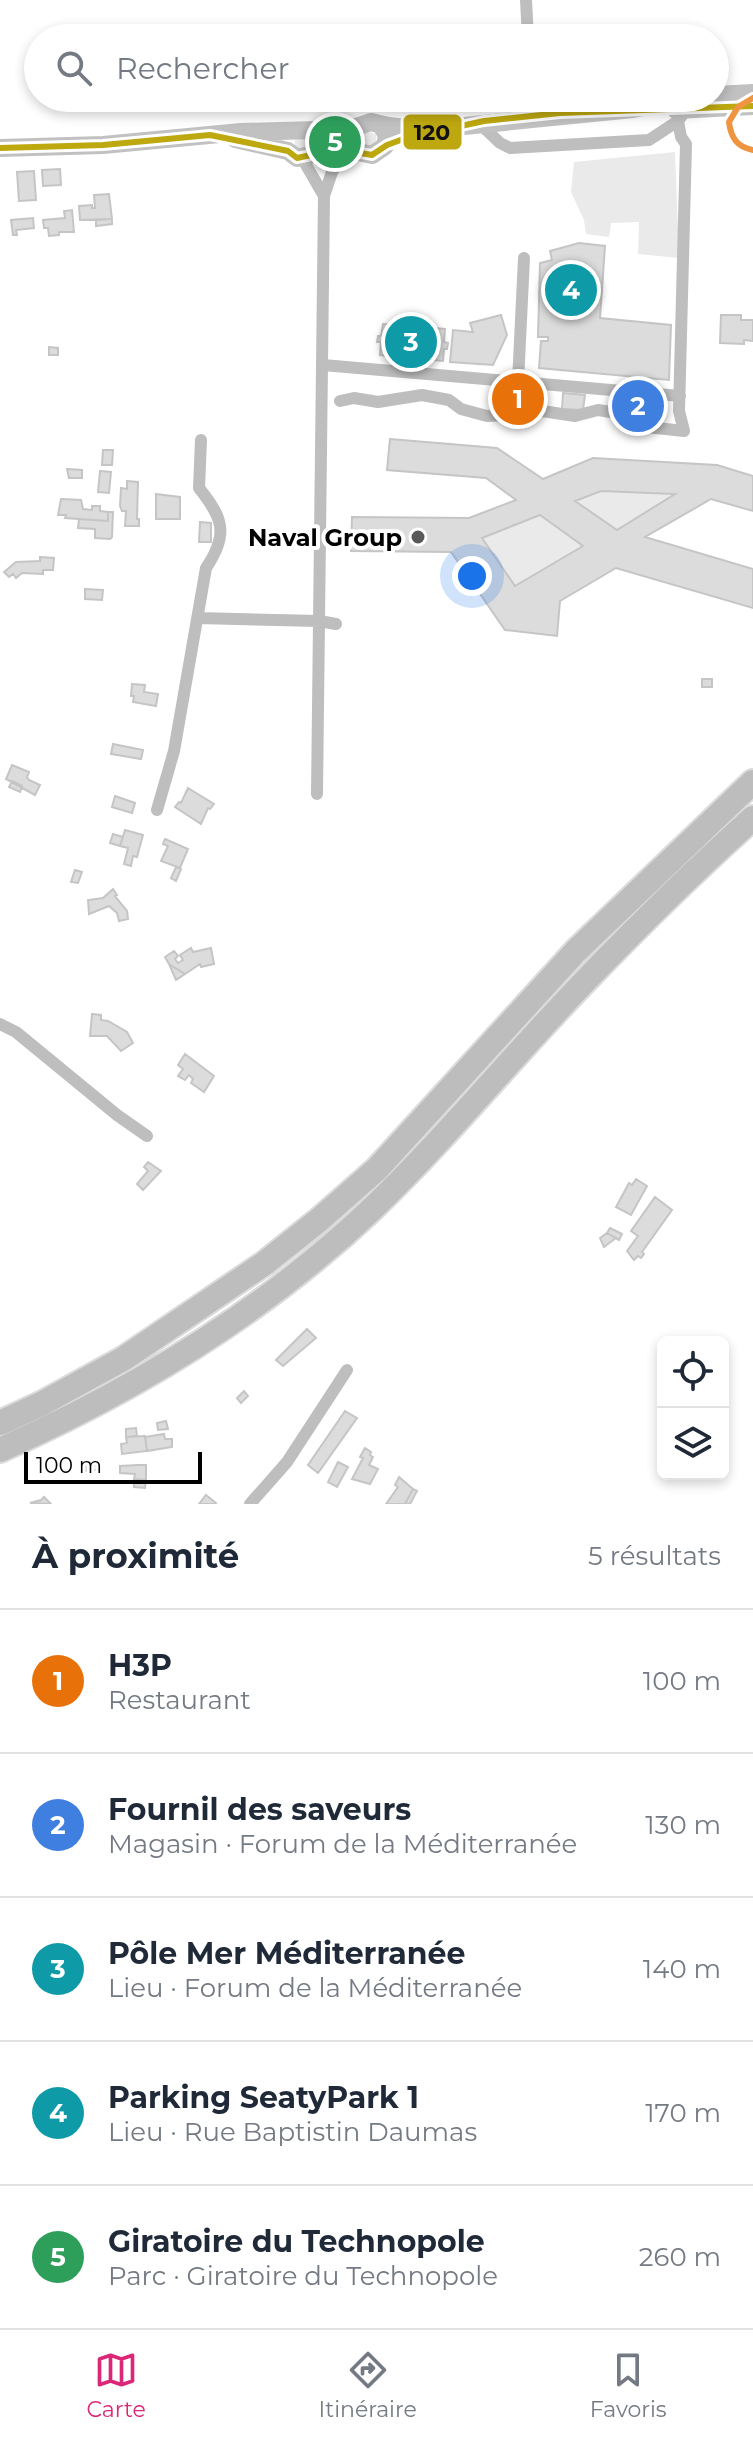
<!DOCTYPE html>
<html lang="fr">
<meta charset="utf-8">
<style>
:root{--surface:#fff;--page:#f6f6f7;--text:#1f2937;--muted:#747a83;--line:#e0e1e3;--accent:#db2777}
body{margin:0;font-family:Montserrat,sans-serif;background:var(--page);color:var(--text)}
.controls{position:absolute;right:24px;bottom:24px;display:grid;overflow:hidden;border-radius:12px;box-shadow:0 4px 12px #0003}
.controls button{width:72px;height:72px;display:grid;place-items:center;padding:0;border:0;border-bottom:2px solid var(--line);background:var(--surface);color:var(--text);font:40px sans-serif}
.scale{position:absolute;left:24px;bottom:20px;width:178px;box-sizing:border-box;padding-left:8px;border:4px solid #000;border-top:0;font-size:22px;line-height:28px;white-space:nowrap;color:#000;-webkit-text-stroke:6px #fff;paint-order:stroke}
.you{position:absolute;left:472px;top:576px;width:28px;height:28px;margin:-20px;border:6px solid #fff;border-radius:50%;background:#1a73e8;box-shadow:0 0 0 12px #1a73e833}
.badge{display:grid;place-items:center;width:52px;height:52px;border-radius:50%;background:var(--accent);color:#fff;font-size:26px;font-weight:700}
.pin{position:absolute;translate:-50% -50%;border:4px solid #fff;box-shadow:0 2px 8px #0006}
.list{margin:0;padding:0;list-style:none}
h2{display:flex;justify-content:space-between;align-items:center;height:104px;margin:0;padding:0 32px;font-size:34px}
h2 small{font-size:26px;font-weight:400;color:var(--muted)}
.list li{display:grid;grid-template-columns:52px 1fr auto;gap:24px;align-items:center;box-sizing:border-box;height:144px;padding:0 32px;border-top:2px solid var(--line)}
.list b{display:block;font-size:30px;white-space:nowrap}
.list p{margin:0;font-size:26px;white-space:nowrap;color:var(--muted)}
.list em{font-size:26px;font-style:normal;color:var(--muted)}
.icon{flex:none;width:44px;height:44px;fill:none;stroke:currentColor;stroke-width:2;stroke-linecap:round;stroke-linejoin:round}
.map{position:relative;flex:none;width:753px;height:1504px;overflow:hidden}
.search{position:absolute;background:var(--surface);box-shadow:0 4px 12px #0003;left:24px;right:24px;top:24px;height:88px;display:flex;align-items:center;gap:20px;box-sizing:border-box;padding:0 28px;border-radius:44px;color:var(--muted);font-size:30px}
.sheet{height:824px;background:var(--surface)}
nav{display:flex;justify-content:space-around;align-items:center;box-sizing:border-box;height:112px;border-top:2px solid var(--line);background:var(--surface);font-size:22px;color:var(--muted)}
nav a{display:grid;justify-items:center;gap:4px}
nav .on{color:var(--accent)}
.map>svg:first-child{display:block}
</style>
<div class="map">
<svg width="753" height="1504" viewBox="0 0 753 1504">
<rect width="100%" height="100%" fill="#fff"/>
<!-- green -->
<path fill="#eaeaea" d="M367 131 376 134V145L368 149 304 152 295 148V139Z
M675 152 679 258 638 254 639 222 611 223 609 237 586 234 584 220 571 192 574 162Z
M601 491 675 494 617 530 575 501Z
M540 515 583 546 515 586 482 538Z"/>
<!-- building -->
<path fill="#dcdcdc" stroke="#c5c5c5" stroke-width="2" fill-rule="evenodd" d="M60 169 61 185 43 186 42 170Z
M34 171 36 200 19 201 17 172Z
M109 194 112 219 80 220 79 206 92 205V208H95L94 195Z
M72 210 74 232H59V235L49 236 48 228H44L43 220 65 218 64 211Z
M33 218 34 228 16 230 17 235H13L11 220Z
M112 219V224L96 226V220Z
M579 243 605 246 600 318 671 325 669 380 539 368 541 341H548V337H538L540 263 552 260 550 251Z
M501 315 507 335 493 365 450 362 453 330 473 332 470 323Z
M721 315H741V320H753V341L744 340V344L720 343Z
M383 324 445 329 444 342 448 343 447 349H444L443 361 380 355 381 342H377L378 336H381Z
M49 347 58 348V355H49Z
M519 387 524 403 499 411 494 394Z
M563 393 585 395 583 410 562 409Z
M629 397 652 408 644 423 622 413Z
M390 439 497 448 543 479 593 458 717 465 753 476V511L711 499 645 537 753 569V608L616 568 560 601 557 636 505 630 451 552 351 551 352 517 469 518 516 500 486 478 387 470ZM601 491 675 494 617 530 575 501ZM540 515 583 546 515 586 482 538Z
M103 450H113L112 465H102Z
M67 469 82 470V478H69Z
M100 471 111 472 109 493 98 492Z
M127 481 138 482 137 519H139V526H125L126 511H122L120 506 121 488 127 489Z
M156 494 180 497V519H156Z
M61 499 81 500 83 509 92 510V506H100V511L108 512V521L65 518 66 515H58Z
M108 512H113L112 537 110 539 95 538V529L78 528 79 519 108 521Z
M200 522 211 523V542H199Z
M40 557 54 558 53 570H43V574L22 573 16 578 13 574 9 577 4 572 16 562 40 561Z
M85 589 103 590 102 600 85 599Z
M702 679H712V687H702Z
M132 684 145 685 144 692 158 694 156 706 133 702 134 696H131Z
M113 744 143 750 141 759 111 754Z
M12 765 29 772 27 777 29 780 40 785 35 795 6 779Z
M12 781 22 786 20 792 9 787Z
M188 788 214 804 210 809 208 808 201 824 175 807 179 802 181 803Z
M115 796 135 803 132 813 112 807Z
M125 830 143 835 137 857 133 856 131 866 124 864 128 848 120 846Z
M113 834 123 837 120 846 110 843Z
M165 839 188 849 180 868 161 861 168 846 163 844Z
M176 867 181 869 176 881 171 878Z
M75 870 82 872 78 883 71 882Z
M113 889 117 895 115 896 127 911 128 919 119 921 117 913 109 906 89 914 88 900 103 898Z
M191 948 193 952 211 948 214 964 201 967 200 964 185 974 169 964 165 957 174 951 178 956 175 959 178 963 183 960 180 955Z
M169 964 185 974 176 980Z
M92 1014 101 1015V1020L108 1021 127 1032 133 1043 121 1051 107 1036H90Z
M185 1054 214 1076 204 1092 191 1083 193 1079 189 1075 185 1080 178 1076 183 1069 178 1065Z
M148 1162 161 1171 143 1190 137 1184 148 1171 144 1167Z
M636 1179 647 1186 631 1215 616 1207 629 1183 632 1185Z
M655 1197 672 1210 642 1252 644 1254 641 1258 638 1256 634 1260 627 1251 638 1236 631 1231Z
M610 1228 622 1234 619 1240 607 1233Z
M607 1233 616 1238 604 1247 600 1238Z
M307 1329 316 1338 283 1366 276 1360Z
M244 1391 248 1396 241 1403 237 1398Z
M345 1411 357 1418 318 1473 308 1465Z
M166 1421 168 1429 158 1430 157 1423Z
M136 1428 137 1436 126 1437V1429Z
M164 1434 165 1439H172V1447L147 1451 145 1437Z
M145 1436 147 1451 122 1454 121 1444 127 1443 126 1437Z
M365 1448 371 1452 370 1455 373 1457 369 1465 378 1469 370 1484 352 1479 363 1458 360 1457Z
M338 1462 348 1467 337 1487 328 1482Z
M85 1464H97V1470L86 1471Z
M139 1465H146V1480L134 1479 135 1474 120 1473V1466Z
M399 1477 413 1489 405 1504H386L398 1487 395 1485Z
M134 1479 146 1480 145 1488 134 1487Z
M413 1489 417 1491 410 1504H405Z
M206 1495 216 1503 215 1504H199Z
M44 1497 51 1504 30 1503 41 1500Z"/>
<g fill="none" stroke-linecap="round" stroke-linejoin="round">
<defs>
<path id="highway" d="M0 1423 41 1404 123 1359 265 1263 319 1220 377 1169 576 951 753 782
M0 1450C135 1390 266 1310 373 1208 449 1135 515 1053 588 978 641 923 696 869 753 818"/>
</defs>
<!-- highway casing -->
<use href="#highway" stroke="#dbdbdb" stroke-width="28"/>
<!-- street -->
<path stroke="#bebebe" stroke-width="12" d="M526 0 528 38
M530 98 531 117
M479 123 500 143 510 148 649 140 678 121
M302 158 324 196
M323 365 680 396
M518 382 524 258
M340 401 354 398 378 402 422 395 449 400 461 409 487 416 510 415 529 409 575 416 598 410 617 413 647 427 684 431 679 411 686 144 681 137 678 121 689 106
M198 618 319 621 324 196 332 172 345 151
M317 794 319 621 336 624
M157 810 174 751 206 568C229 534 223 518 199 488L201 440
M0 1024 16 1032 117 1115 147 1136
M250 1504 287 1462 347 1370"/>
<!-- secondary -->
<path stroke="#c1c1c1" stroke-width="18" d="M715 95 753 93
M676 110 753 106
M235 139 288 151 297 158 322 152 354 151 372 155 385 146 387 135 382 127
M0 148 103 145 241 132 350 129 371 122C395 129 419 129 444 128L633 109 691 98"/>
<!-- highway -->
<use href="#highway" stroke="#bdbdbd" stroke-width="24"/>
<defs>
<path id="bus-1" d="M0 148 103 145 210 135 288 151 297 158C323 152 346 149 372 155L387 145 406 138 484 121 560 113 753 106"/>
<path id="bus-2" d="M753 98 738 107 729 122C731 138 737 147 753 150"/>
</defs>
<!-- bus-1 casing -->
<use href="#bus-1" stroke="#fff" stroke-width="12"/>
<!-- bus-2 casing -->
<use href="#bus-2" stroke="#fff" stroke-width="12"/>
<!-- bus-1 -->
<use href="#bus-1" stroke="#bda810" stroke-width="6"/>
<!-- bus-2 -->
<use href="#bus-2" stroke="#ef9440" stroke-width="6"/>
</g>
<!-- markers -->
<circle fill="#595959" stroke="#fff" stroke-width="3" cx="418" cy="537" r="8"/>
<g text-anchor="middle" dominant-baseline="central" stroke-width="8" stroke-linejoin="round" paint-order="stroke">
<!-- poi labels -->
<g font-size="24" font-weight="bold" fill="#000" stroke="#fff" text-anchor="end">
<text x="402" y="537">Naval Group</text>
</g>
</g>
<rect stroke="#fff" stroke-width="3" x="402" y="113" width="61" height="38" rx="8" fill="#bda810"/>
<g font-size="22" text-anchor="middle" font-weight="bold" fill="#111">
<text x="432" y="140">120</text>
</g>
</svg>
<div class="controls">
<button><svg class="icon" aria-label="locate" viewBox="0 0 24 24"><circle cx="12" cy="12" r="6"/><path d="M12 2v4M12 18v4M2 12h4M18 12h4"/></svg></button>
<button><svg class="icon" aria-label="layers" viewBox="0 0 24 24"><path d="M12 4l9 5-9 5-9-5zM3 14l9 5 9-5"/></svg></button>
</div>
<div class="scale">100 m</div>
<div class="you"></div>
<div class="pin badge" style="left:518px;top:399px;background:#e8710a">1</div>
<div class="pin badge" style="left:638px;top:406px;background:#3f7fe0">2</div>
<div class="pin badge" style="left:411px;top:342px;background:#0f9aa8">3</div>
<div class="pin badge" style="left:571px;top:290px;background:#0f9aa8">4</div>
<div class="pin badge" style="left:335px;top:142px;background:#2e9e5b">5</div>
<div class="search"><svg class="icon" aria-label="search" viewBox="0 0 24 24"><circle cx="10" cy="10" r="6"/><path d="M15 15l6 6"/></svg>Rechercher</div>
</div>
<section class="sheet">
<h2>À proximité<small>5 résultats</small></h2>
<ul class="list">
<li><span class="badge" style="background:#e8710a">1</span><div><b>H3P</b><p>Restaurant</p></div><em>100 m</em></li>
<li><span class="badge" style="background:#3f7fe0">2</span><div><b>Fournil des saveurs</b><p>Magasin · Forum de la Méditerranée</p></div><em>130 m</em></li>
<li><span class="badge" style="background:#0f9aa8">3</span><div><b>Pôle Mer Méditerranée</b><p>Lieu · Forum de la Méditerranée</p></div><em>140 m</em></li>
<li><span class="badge" style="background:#0f9aa8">4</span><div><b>Parking SeatyPark 1</b><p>Lieu · Rue Baptistin Daumas</p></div><em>170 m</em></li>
<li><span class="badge" style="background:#2e9e5b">5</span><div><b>Giratoire du Technopole</b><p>Parc · Giratoire du Technopole</p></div><em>260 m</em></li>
</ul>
</section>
<nav>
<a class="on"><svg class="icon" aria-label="map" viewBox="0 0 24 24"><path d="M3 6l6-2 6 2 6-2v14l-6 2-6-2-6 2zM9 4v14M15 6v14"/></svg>Carte</a>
<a><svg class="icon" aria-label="directions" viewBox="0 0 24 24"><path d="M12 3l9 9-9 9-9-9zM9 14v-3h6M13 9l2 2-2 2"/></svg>Itinéraire</a>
<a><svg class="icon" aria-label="saved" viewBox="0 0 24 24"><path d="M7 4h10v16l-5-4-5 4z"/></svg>Favoris</a>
</nav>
